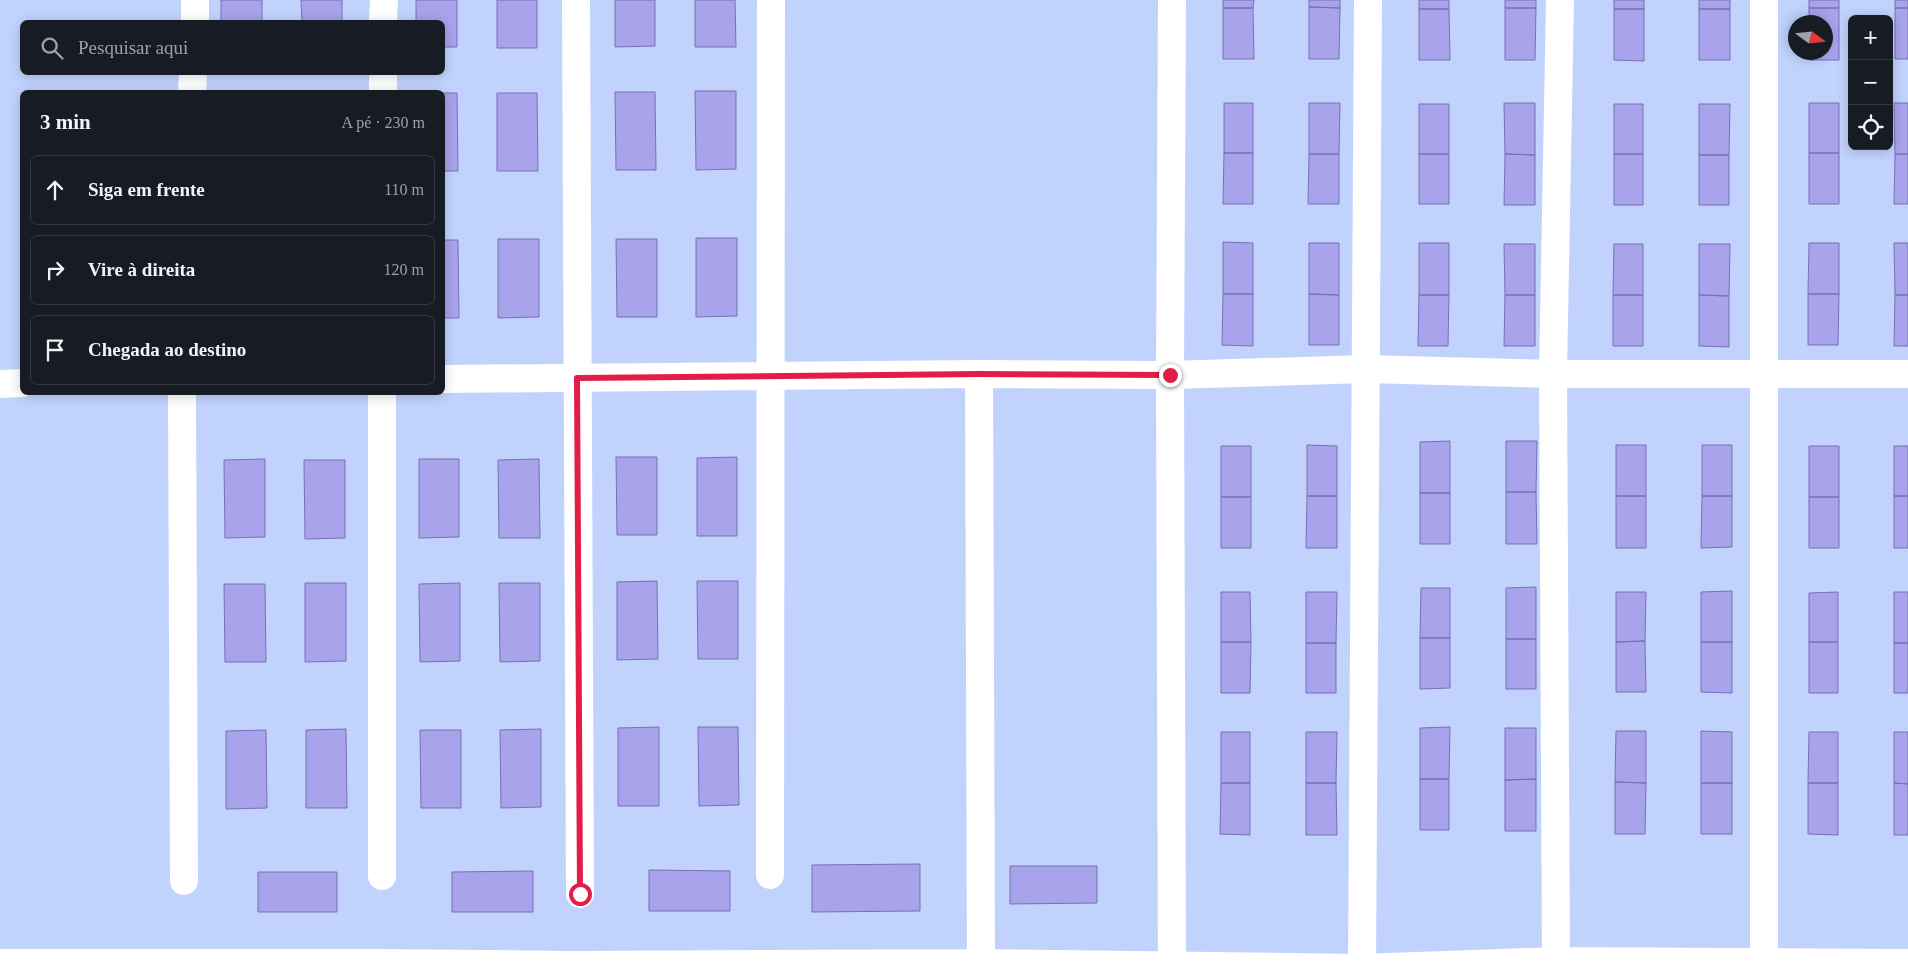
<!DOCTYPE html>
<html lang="pt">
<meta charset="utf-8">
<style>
:root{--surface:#171b24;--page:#242831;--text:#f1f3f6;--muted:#9ea1a6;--line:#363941}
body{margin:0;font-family:Georgia,serif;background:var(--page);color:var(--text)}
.controls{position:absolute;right:15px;top:15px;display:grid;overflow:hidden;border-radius:8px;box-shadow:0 2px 12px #0003}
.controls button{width:45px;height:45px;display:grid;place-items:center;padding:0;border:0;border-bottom:1px solid var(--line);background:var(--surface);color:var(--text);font:25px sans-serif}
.compass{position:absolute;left:1788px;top:15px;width:45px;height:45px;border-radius:50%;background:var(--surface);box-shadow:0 2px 12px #0003;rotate:105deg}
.stop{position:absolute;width:15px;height:15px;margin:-11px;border:4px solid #e11d48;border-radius:50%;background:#fff}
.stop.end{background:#e11d48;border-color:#fff;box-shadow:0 1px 5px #0008}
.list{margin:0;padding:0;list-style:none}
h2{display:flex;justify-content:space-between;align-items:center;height:65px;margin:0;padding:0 20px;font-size:21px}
h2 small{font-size:16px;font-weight:400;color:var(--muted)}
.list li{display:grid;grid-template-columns:32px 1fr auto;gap:15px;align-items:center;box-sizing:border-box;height:70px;margin:0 10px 10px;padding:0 10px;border:1px solid var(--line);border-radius:8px}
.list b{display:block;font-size:19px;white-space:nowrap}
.list em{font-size:16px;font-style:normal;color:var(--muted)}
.icon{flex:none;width:28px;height:28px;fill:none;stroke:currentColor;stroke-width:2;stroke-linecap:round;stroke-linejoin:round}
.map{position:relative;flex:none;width:1908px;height:974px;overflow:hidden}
.search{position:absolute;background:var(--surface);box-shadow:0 2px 12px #0003;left:20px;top:20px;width:425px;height:55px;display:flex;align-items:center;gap:12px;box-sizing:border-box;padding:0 18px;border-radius:8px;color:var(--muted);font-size:19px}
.panel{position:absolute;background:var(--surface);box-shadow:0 2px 12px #0003;left:20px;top:90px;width:425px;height:305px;border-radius:8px}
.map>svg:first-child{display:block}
</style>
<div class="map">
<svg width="1908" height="974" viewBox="0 0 1908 974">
<rect width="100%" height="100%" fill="#c1d3fd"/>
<!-- building -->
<path fill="#a8a3eb" stroke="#7670b5" d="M221 0H262V22H221Z
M301 0H342V22H302Z
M416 0H457V47H442V22H416Z
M497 0H537V48H497Z
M615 0H655V46L615 47Z
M695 0H735L736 47H695Z
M1223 0H1254L1253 8H1223Z
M1309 0H1340V8L1309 7Z
M1419 0H1449V9H1419Z
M1505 0H1536V8H1505Z
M1614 0H1644V9H1614Z
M1699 0H1730V9H1699Z
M1809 0H1839V8H1809Z
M1895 0H1908V8H1895Z
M1309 7 1340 8 1339 59H1309Z
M1223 8H1253L1254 59H1223Z
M1505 8H1536L1535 60H1505Z
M1809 8H1839V60H1809V52H1826V22H1809Z
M1895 8H1908V59H1895Z
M1419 9H1449L1450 60H1419Z
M1614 9H1644V61L1614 60Z
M1699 9H1730V60H1699Z
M695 91H736V169L696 170Z
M615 92H655L656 170H616Z
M442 93H457L458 171H442Z
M497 93H537L538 171H497Z
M1224 103H1253V153H1224Z
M1309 103H1340L1339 154H1309Z
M1504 103H1535V155L1505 154Z
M1809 103H1839V153H1809Z
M1894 103H1908V154H1895Z
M1419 104H1449V154H1419Z
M1614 104H1643V154H1614Z
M1699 104H1730L1729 155H1699Z
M1224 153H1253V204H1223Z
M1809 153H1839V204H1809Z
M1309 154H1339V204H1308Z
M1419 154H1449V204H1419Z
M1505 154 1535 155V205H1504Z
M1614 154H1643V205H1614Z
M1895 154H1908V204H1894Z
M1699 155H1729V205H1699Z
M696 238H737V316L696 317Z
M498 239H539V317L498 318Z
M616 239H657V317H617Z
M442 240H458L459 318H442Z
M1223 242 1253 243V294H1223Z
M1309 243H1339V295L1309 294Z
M1419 243H1449V295H1419Z
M1809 243H1839V294H1808Z
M1894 243H1908V295H1895Z
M1504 244H1535V295H1505Z
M1614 244H1643V295H1613Z
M1699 244H1730L1729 296 1699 295Z
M1223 294H1253V346L1222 345Z
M1309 294 1339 295V345H1309Z
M1808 294H1839L1838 345H1808Z
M1419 295H1449L1448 346H1418Z
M1505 295H1535V346H1504Z
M1613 295H1643V346H1613Z
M1699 295 1729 296V347L1699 346Z
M1895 295H1908V346H1894Z
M1450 441V493H1420V442Z
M1506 441H1537L1536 492H1506Z
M1307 445 1337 446V496H1307Z
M1616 445H1646V496H1616Z
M1702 445H1732V496H1702Z
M1221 446H1251V497H1221Z
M1809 446H1839V497H1809Z
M1894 446H1908V496H1894Z
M616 457H657V535H617Z
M737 457V536H697V458Z
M265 459V537L225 538 224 460Z
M419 459H459V537L419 538Z
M539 459 540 538H499L498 460Z
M304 460H345V538L305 539Z
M1506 492H1536L1537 544H1506Z
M1420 493H1450V544H1420Z
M1307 496H1337V548H1306Z
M1616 496H1646V548H1616Z
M1702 496H1732V547L1701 548Z
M1894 496H1908V548H1894Z
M1221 497H1251V548H1221Z
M1809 497H1839V548H1809Z
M657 581 658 659 617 660V582Z
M697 581H738V659H698Z
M305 583H346V661L305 662Z
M460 583V661L420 662 419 584Z
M499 583H540V661L500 662Z
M224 584H265L266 662H225Z
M1536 587V639H1506V588Z
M1421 588H1450V638H1420Z
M1732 591V642H1701V592Z
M1221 592H1250L1251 642H1221Z
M1306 592H1337L1336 643H1306Z
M1616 592H1646L1645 641 1616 642Z
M1838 592V642H1809V593Z
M1894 592H1908V643H1894Z
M1420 638H1450V688L1420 689Z
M1506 639H1536V689H1506Z
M1645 641 1646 692H1616V642Z
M1221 642H1251L1250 693H1221Z
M1701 642H1732V693L1701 692Z
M1809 642H1838V693H1809Z
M1306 643H1336V693H1306Z
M1894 643H1908V693H1894Z
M659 727V806H618V728Z
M698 727H738L739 805 699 806Z
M1450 727 1449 779H1420V728Z
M1505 728H1536V779L1505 780Z
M346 729 347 808H306V730Z
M541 729V807L501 808 500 730Z
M266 730 267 808 226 809V731Z
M420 730H461V808H421Z
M1616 731H1646V783L1615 782Z
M1701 731 1732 732V783H1701Z
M1221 732H1250V783H1221Z
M1306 732H1337L1336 783H1306Z
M1809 732H1838V783H1808Z
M1894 732H1908V784L1894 783Z
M1420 779H1449V830H1420Z
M1536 779V831H1505V780Z
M1615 782 1646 783 1645 834H1615Z
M1221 783H1250V835L1220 834Z
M1306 783H1336L1337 835H1306Z
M1701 783H1732V834H1701Z
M1808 783H1838V835L1808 834Z
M1894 783 1908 784V835H1894Z
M920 864V911L812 912V865Z
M1010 866H1097V903L1010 904Z
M649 870 730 871V911H649Z
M533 871V912H452V872Z
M258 872H337V912H258Z"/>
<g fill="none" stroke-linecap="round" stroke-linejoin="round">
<!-- minor -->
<path stroke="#fff" stroke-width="28" d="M576 0 580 894
M1172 0 1170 375 1172 974
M195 22V0
M383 22 384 0
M192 92 193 72
M383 92V72
M979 374 981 963
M442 379 979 374 1170 375 1366 369 1553 374H1908
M0 384 22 383
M182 392 184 881
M382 392V876
M770 875 771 0
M1556 961 1553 374 1560 0
M0 963H379L571 965 981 963 1362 968 1556 961 1908 963
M1764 963V0
M1362 968 1368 0"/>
</g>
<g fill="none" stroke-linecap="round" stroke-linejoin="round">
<!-- route -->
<path stroke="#e11d48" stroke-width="6" d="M580 894 577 378 979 374 1170 375"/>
</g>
</svg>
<div class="controls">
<button>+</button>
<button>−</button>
<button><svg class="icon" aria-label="locate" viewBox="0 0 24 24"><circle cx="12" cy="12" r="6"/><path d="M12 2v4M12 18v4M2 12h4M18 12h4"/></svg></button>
</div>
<svg class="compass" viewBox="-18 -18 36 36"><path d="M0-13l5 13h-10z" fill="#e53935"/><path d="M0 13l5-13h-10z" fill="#9ea1a6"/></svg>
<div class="stop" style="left:580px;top:894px"></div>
<div class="stop end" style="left:1170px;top:375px"></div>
<div class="search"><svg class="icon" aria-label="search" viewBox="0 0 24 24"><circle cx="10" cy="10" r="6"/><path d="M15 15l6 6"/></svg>Pesquisar aqui</div>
<section class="panel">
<h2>3 min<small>A pé · 230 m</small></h2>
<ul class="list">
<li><svg class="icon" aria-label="ahead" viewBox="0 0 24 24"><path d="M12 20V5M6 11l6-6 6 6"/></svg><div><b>Siga em frente</b></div><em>110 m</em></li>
<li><svg class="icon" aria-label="right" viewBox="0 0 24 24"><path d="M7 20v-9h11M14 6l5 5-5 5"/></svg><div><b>Vire à direita</b></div><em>120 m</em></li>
<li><svg class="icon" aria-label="arrive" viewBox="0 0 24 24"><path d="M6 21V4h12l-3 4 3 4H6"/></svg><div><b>Chegada ao destino</b></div></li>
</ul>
</section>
</div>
